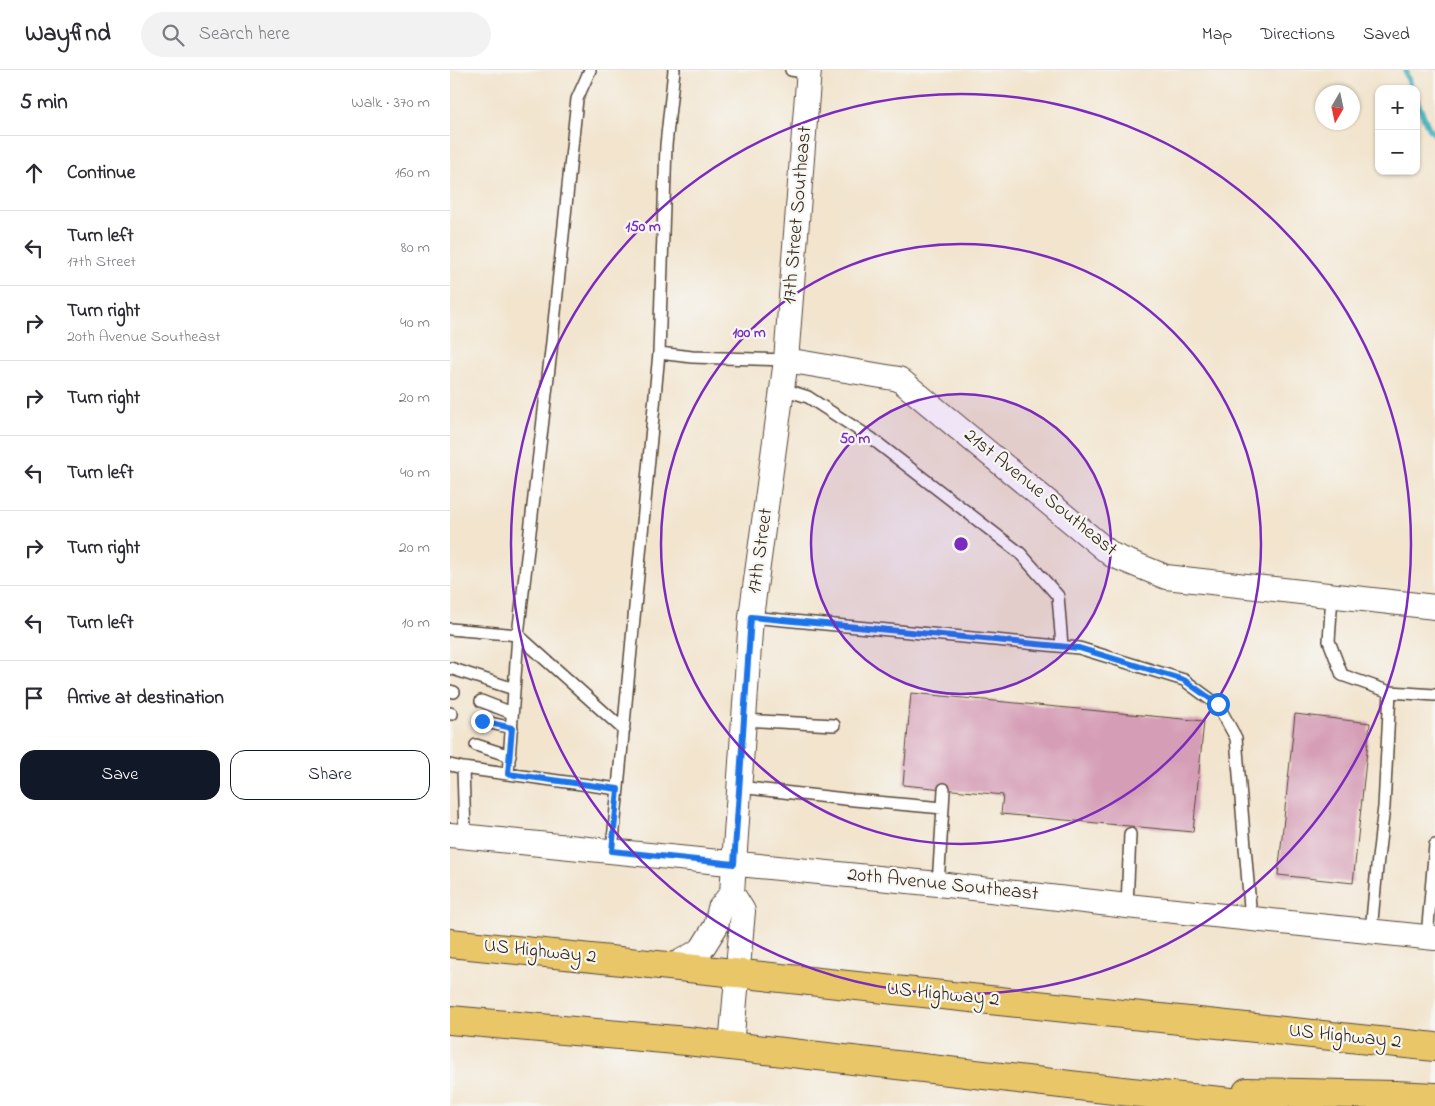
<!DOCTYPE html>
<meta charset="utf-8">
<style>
:root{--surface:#fff;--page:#f2f2f3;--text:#2b2b33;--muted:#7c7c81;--line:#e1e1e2;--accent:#111827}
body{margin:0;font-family:"Indie Flower",sans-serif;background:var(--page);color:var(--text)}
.controls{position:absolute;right:15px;top:15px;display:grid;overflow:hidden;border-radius:10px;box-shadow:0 1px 4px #0004}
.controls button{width:45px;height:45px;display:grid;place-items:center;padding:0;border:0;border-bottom:1px solid var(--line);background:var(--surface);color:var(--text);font:25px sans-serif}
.compass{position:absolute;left:865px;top:15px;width:45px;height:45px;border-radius:50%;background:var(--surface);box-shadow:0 1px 4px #0004;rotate:189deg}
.stop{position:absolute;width:15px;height:15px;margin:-11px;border:4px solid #1a73e8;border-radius:50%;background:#fff}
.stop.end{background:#1a73e8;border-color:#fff;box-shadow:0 1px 5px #0008}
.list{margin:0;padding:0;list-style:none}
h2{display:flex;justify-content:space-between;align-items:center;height:65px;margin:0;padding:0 20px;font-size:21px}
h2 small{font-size:16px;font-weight:400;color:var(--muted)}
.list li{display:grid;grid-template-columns:32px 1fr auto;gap:15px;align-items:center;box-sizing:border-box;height:75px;padding:0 20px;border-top:1px solid var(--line)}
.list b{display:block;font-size:19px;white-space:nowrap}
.list p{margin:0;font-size:16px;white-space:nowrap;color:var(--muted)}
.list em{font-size:16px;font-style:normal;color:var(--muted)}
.actions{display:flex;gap:10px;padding:15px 20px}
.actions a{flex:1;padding:11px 0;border:1px solid var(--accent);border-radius:15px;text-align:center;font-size:18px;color:var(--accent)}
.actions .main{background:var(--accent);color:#fff}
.icon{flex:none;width:28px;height:28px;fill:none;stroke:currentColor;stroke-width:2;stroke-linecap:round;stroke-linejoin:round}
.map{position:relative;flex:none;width:985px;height:1036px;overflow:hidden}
header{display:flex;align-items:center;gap:30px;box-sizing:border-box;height:70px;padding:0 25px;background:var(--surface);border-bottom:1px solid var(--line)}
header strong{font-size:24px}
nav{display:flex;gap:28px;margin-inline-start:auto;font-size:18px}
.search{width:350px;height:45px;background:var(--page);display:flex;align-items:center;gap:12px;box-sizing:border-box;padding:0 18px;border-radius:28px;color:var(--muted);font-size:19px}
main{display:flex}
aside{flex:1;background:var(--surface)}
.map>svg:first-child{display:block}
</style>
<header>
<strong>Wayfind</strong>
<div class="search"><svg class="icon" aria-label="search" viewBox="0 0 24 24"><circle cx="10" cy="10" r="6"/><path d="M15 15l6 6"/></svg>Search here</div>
<nav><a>Map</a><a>Directions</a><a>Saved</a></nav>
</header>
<main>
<aside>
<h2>5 min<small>Walk · 370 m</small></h2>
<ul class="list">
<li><svg class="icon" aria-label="ahead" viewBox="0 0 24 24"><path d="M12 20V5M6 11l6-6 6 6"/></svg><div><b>Continue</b></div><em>160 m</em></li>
<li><svg class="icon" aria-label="left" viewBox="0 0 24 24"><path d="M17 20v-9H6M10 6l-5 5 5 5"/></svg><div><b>Turn left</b><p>17th Street</p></div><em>80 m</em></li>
<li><svg class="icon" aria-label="right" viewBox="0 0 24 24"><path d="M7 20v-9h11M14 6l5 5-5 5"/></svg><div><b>Turn right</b><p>20th Avenue Southeast</p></div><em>40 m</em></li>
<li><svg class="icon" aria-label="right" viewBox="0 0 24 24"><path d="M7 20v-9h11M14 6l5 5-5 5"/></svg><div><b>Turn right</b></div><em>20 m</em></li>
<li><svg class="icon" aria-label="left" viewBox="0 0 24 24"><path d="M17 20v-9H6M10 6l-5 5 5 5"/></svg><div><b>Turn left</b></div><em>40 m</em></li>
<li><svg class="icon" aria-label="right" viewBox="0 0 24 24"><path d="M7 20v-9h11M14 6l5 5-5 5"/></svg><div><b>Turn right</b></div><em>20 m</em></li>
<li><svg class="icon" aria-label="left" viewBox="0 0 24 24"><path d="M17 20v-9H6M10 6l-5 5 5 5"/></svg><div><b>Turn left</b></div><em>10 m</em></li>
<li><svg class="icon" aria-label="arrive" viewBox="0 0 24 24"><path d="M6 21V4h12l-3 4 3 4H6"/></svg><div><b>Arrive at destination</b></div></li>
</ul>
<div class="actions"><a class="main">Save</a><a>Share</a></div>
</aside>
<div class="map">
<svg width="985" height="1036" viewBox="0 0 985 1036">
<rect width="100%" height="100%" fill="#f6f6f2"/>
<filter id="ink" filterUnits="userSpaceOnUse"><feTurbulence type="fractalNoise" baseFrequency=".02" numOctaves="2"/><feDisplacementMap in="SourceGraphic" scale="10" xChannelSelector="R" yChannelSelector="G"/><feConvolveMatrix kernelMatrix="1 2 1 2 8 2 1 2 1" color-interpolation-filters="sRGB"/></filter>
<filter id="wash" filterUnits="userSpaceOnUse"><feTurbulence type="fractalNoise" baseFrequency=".0096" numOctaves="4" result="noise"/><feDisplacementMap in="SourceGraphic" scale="20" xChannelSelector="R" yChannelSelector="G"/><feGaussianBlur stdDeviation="1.12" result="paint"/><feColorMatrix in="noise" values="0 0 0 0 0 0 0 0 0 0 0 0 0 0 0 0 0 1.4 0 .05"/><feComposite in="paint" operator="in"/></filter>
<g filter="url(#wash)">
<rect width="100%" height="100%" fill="#f2e4cd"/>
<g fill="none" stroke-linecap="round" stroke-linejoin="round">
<!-- stream -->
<path stroke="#41afbd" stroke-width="6" d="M956 0V4L962 19
M966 29 979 59 985 64"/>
</g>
<g id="blocks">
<!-- building -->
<path fill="#d59db6" d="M461 623 754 651 743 762 551 744 553 725 453 715Z
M845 644 920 653 903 813 828 805Z"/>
</g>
</g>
<g filter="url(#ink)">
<use href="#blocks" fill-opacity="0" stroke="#564638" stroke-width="1"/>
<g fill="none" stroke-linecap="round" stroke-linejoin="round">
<defs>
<path id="service" d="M140 0 127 29 102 272 68 565 174 660
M341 0 359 3
M209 283 242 287 336 290
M333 319 358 327 421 368 570 483 608 526 612 576
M882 525 879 571 892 605 940 622
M301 547 629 578 734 610 768 635 786 668 801 849
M0 559 68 565 58 704
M0 598 64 619
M0 621 4 622
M31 631 62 643
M0 643 2 644
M294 650 384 655
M32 651 62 658
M26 675 60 686
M0 695 13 698 15 766
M13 698 168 719
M289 717 404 730 493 738 488 814
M493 738 494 719
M162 781 209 283 216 75 224 0
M677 836 680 764
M921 861 927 797 934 737 940 622 985 625
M977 867 985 775"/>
<path id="minor" d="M336 290 449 309 662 485 716 507 985 537
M0 765 488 814 677 836 985 868
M223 896 251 880 266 856 270 838 282 823
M281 976 293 841 282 823 301 547 336 290 359 0"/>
<path id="trunk" d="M0 873 985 977
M0 950 237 971 681 1022 821 1036
M797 1022 945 1025 985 1027"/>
</defs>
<!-- service casing -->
<use href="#service" stroke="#564638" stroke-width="14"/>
<!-- minor casing -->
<use href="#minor" stroke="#564638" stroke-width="26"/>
<!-- trunk casing -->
<use href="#trunk" stroke="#564638" stroke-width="30"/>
<!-- service -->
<use href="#service" stroke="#fff" stroke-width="11"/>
<!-- minor -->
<use href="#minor" stroke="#fff" stroke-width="24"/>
<!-- trunk -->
<use href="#trunk" stroke="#e9c769" stroke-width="28"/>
</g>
</g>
<g fill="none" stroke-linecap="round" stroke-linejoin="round" filter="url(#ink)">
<!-- route -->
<path stroke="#1a73e8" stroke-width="6" d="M32 651 62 658 58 704 168 719 162 781 284 794 301 547 629 578 734 610 768 634"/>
</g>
<!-- distance rings -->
<circle cx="511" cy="474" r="150" fill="#7b2cbf" fill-opacity=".12"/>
<g fill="none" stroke="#7b2cbf" stroke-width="2.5">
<circle cx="511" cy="474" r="150"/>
<circle cx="511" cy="474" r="300"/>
<circle cx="511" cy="474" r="450"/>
</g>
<g text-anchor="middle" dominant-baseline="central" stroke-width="4.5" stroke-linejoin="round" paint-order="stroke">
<!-- street labels -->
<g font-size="20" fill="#3b2a1e" stroke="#f6f6f2">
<text transform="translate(348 145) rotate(-85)">17th Street Southeast</text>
<text transform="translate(590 423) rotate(39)">21st Avenue Southeast</text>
<text transform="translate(311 481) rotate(-82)">17th Street</text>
<text transform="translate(493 815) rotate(6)">20th Avenue Southeast</text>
<text transform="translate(90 882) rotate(6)">US Highway 2</text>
<text transform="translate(493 925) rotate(6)">US Highway 2</text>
<text transform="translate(895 967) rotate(6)">US Highway 2</text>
</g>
</g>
<circle cx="511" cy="474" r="8" fill="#7b2cbf" stroke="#f6f6f2" stroke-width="2.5"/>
<g font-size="15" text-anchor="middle" font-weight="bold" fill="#7b2cbf" stroke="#f6f6f2" stroke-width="4.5" stroke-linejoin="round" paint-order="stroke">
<text x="193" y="161">150 m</text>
<text x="299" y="267">100 m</text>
<text x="405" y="373">50 m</text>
</g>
</svg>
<div class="controls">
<button>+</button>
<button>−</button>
</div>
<svg class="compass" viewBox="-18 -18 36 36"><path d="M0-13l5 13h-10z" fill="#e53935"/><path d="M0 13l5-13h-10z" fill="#7c7c81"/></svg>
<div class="stop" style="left:768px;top:634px"></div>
<div class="stop end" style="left:32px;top:651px"></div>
</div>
</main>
